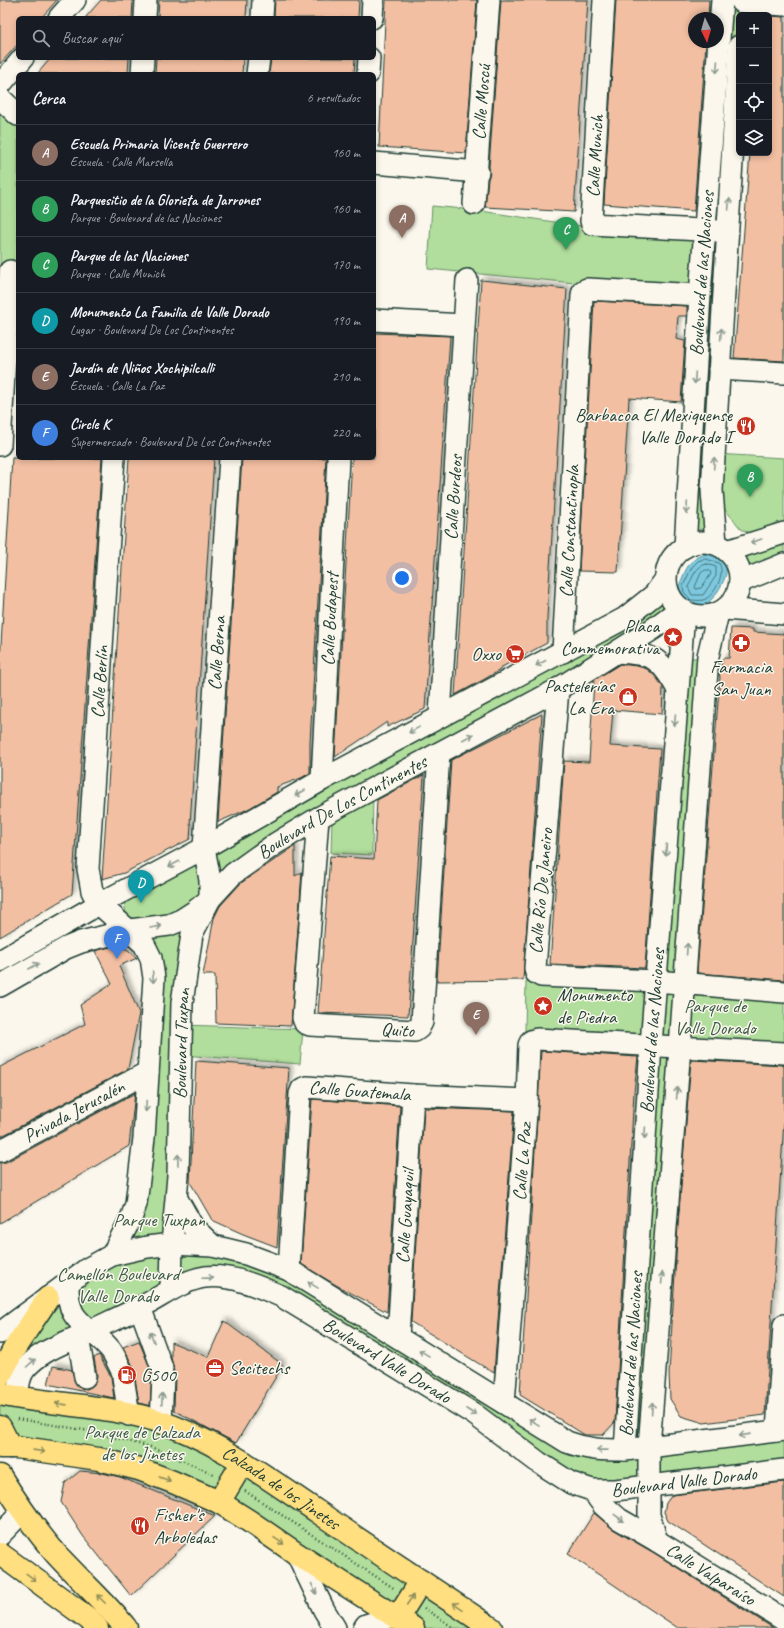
<!DOCTYPE html>
<html lang="es">
<meta charset="utf-8">
<style>
:root{--surface:#171b24;--page:#242831;--text:#f1f3f6;--muted:#9ea1a6;--line:#363941;--accent:#7c3aed}
body{margin:0;font-family:Caveat,sans-serif;background:var(--page);color:var(--text)}
.controls{position:absolute;right:12px;top:12px;display:grid;overflow:hidden;border-radius:6px;box-shadow:0 2px 6px #0003}
.controls button{width:36px;height:36px;display:grid;place-items:center;padding:0;border:0;border-bottom:1px solid var(--line);background:var(--surface);color:var(--text);font:20px sans-serif}
.compass{position:absolute;left:688px;top:12px;width:36px;height:36px;border-radius:50%;background:var(--surface);box-shadow:0 2px 6px #0003;rotate:175deg}
.you{position:absolute;left:402px;top:578px;width:14px;height:14px;margin:-10px;border:3px solid #fff;border-radius:50%;background:#1a73e8;box-shadow:0 0 0 6px #1a73e833}
.badge{display:grid;place-items:center;width:26px;height:26px;border-radius:50%;background:var(--accent);color:#fff;font-size:13px;font-weight:700}
.pin{position:absolute;translate:-50% -33px;filter:drop-shadow(0 1px 2px #0008)}
.pin::after{content:'';position:absolute;top:21px;width:14px;height:12px;background:inherit;clip-path:polygon(0 0,100% 0,50% 100%)}
.list{margin:0;padding:0;list-style:none}
h2{display:flex;justify-content:space-between;align-items:center;height:52px;margin:0;padding:0 16px;font-size:17px}
h2 small{font-size:13px;font-weight:400;color:var(--muted)}
.list li{display:grid;grid-template-columns:26px 1fr auto;gap:12px;align-items:center;box-sizing:border-box;height:56px;padding:0 16px;border-top:1px solid var(--line)}
.list b{display:block;font-size:15px;white-space:nowrap}
.list p{margin:0;font-size:13px;white-space:nowrap;color:var(--muted)}
.list em{font-size:13px;font-style:normal;color:var(--muted)}
.icon{flex:none;width:22px;height:22px;fill:none;stroke:currentColor;stroke-width:2;stroke-linecap:round;stroke-linejoin:round}
.map{position:relative;flex:none;width:784px;height:1628px;overflow:hidden}
.search{position:absolute;background:var(--surface);box-shadow:0 2px 6px #0003;left:16px;top:16px;width:360px;height:44px;display:flex;align-items:center;gap:10px;box-sizing:border-box;padding:0 14px;border-radius:6px;color:var(--muted);font-size:15px}
.panel{position:absolute;background:var(--surface);box-shadow:0 2px 6px #0003;left:16px;top:72px;width:360px;height:388px;border-radius:6px}
.map>svg:first-child{display:block}
</style>
<div class="map">
<svg width="784" height="1628" viewBox="0 0 784 1628">
<defs>
<filter id="shadow"><feDropShadow dx="3.5" dy="-3.5" stdDeviation="2" flood-color="#0004"/></filter>
</defs>
<rect width="100%" height="100%" fill="#fbf7ec"/>
<filter id="ink" filterUnits="userSpaceOnUse"><feTurbulence type="fractalNoise" baseFrequency=".025" numOctaves="2"/><feDisplacementMap in="SourceGraphic" scale="8" xChannelSelector="R" yChannelSelector="G"/><feConvolveMatrix kernelMatrix="1 2 1 2 8 2 1 2 1" color-interpolation-filters="sRGB"/></filter>
<g filter="url(#ink)">
<!-- green -->
<path fill="#b1de9c" stroke="#688e68" d="M722 0 742 2 741 15H739V46L715 454 784 458V564L743 577 746 565 745 554 762 539 741 529 720 503 715 528 700 529 687 540 700 295 428 269 432 206 474 210 588 227 704 230Z
M0 110 18 122V267L0 266Z
M664 594 675 613 318 816 194 909 137 927 126 915 124 900Z
M706 657 650 1441 626 1444 682 659Z
M373 795 372 855 331 853 332 820Z
M195 925 176 1199 197 1233 114 1254 133 1217 155 978 133 931Z
M526 981 653 985 649 1042 525 1031Z
M684 983 784 992V1053L680 1047Z
M183 1025 303 1029 300 1064 182 1055Z
M172 1246 288 1272 566 1443 784 1432V1468L592 1489 475 1412 228 1278 91 1328 70 1295 88 1270Z
M68 1285 90 1331 43 1352 17 1396 0 1380Z
M0 1395 98 1410 243 1464 487 1628H417L221 1500 22 1446 0 1423Z"/>
<!-- water -->
<path fill="#7ec8df" stroke="#58909b" d="M706 554C731 560 730 572 718 591 714 596 711 602 705 604 700 606 694 604 689 604L684 600 679 586C686 570 687 560 706 554Z"/>
<g fill="none" stroke-linecap="round" stroke-linejoin="round">
<!-- shore -->
<path stroke="#457578" stroke-width="1" d="M706 559 719 563C726 574 714 597 703 600 699 601 694 600 691 600L684 592 683 586 692 567 698 561Z
M707 564 716 567V576L703 595H692L688 587C693 577 695 566 707 564Z
M706 570 710 571 711 574 701 588 696 589 695 587 701 573Z"/>
</g>
<!-- building -->
<path fill="#f2bfa2" stroke="#1f3d34" filter="url(#shadow)" d="M0 0H57L41 18H18V44L0 64Z
M101 0H133L132 18H85Z
M159 0H247L246 18H158Z
M275 0H359L358 18H274Z
M386 0H477L466 153 379 147Z
M501 0H588L574 212 485 207 488 179 490 173 489 167Z
M616 0H709L708 18H694V42H706L694 211 604 204Z
M769 16 784 17V361L734 358 750 153H769Z
M51 58H129L128 74H37Z
M156 58H243L242 74H155Z
M271 58H355L354 74H269Z
M481 280 567 289 547 617V643L500 668V670L483 680 455 695Z
M594 301 687 306V316H678L676 339 685 341 681 402 629 398 618 572 579 571Z
M374 333 450 336 425 709 387 727V722L335 757 352 458H374Z
M12 458H102L72 894 0 937V662Z
M129 458H214L190 824H191L190 839 124 873 102 879Z
M242 458H326L310 742V773L301 778 277 787V792L248 809 218 822Z
M731 628 753 629V632L784 634V980L697 973 720 676H719L723 658H729Z
M620 664 637 666 647 669 656 677 663 687 662 714 613 710 610 746 660 749 645 968 550 964 564 761 589 762 594 680Z
M542 714 523 980 437 981 451 760Z
M424 775 408 1016 318 1013 330 856 374 859 377 800Z
M295 846V876L302 872 291 1026 216 1023 215 975H203L214 918 220 906 241 883Z
M117 945 128 950 137 958 119 966 139 1013 128 1069 0 1137V1067L85 1024 80 1005 112 984 95 951Z
M541 1051 638 1057 634 1092 615 1422 603 1435H585L520 1395Z
M691 1060 784 1065V1121L765 1415 704 1423 681 1416 670 1399 669 1373 678 1224Z
M196 1061 289 1068 277 1247 243 1234 212 1220 190 1182Z
M135 1093 129 1146 0 1223V1163L6 1162Z
M312 1099 400 1106 387 1312 336 1285 301 1264Z
M424 1108 514 1111 494 1373 411 1322Z
M224 1321 283 1365 236 1443 179 1413 174 1411 175 1377 171 1357V1342L208 1357Z
M139 1341 152 1373 150 1406 139 1403 133 1366 123 1347Z
M99 1355 111 1377 114 1398 48 1384 53 1366 72 1370 76 1384 81 1388 87 1389 92 1386 96 1381 97 1375 94 1358Z
M80 1471 102 1473 120 1477 215 1516 131 1596 83 1536 61 1502 65 1483Z
M784 1482V1597L668 1521 664 1512 666 1503 672 1495Z
M594 1513 613 1529 651 1551 773 1628H678L568 1554Z"/>
<g fill="none" stroke-linecap="round" stroke-linejoin="round">
<defs>
<g id="minor">
<path d="M604 0 591 221 592 224 718 231"/>
<path d="M742 2 784 5"/>
<path d="M59 18 75 0"/>
<path d="M145 18 146 0"/>
<path d="M262 18 263 0"/>
<path d="M372 18 373 0"/>
<path d="M142 74 143 58"/>
<path d="M257 74 259 58"/>
<path d="M368 74 369 58"/>
<path d="M0 85 23 58"/>
<path d="M0 98 18 115"/>
<path d="M374 163 478 172"/>
<path id="s1" d="M474 204 489 0"/>
<path d="M374 320 463 325"/>
<path d="M719 369 784 373"/>
<path d="M0 445 10 271"/>
<circle cx="703" cy="579" r="37"/>
<path d="M716 544 712 490 739 46"/>
<path id="s2" d="M685 547 700 295 722 0"/>
<path d="M727 551 784 533"/>
<path d="M740 582 784 564"/>
<path d="M725 609 784 614"/>
<path id="s3" d="M563 652 582 295 583 291 587 289 700 295"/>
<path d="M617 652C652 654 659 656 677 688"/>
<path d="M558 689 535 968 536 973 541 976 656 981 784 992"/>
<path id="s4" d="M440 715 467 280"/>
<path id="s5" d="M322 780 338 458"/>
<path id="s6" d="M318 818 303 1018 305 1023 310 1025 415 1031 419 1028 422 1022 439 753"/>
<path d="M0 961 99 904 204 848 322 780 625 618 654 595 665 580"/>
<path id="s7" d="M0 986 66 948 81 942 130 930 169 925 181 920 195 911 210 899 233 874 275 844 318 818 558 689 653 629 680 609"/>
<path id="s8" d="M0 1151 148 1072"/>
<path d="M177 1199 193 1227 213 1246"/>
<path id="s9" d="M112 1255 132 1216 136 1204 144 1138 154 978 151 958 144 944 99 904 92 891 88 869 114 458"/>
<path id="s10" d="M289 1270 300 1094 302 1089 307 1087 413 1095 527 1100"/>
<path d="M68 1283C67 1326 86 1321 110 1349 115 1355 118 1364 122 1371"/>
<path id="s11" d="M171 1288 172 1244 178 1176 182 1003 192 934 210 899V880L204 848 230 458"/>
<path d="M140 1307 162 1368"/>
<path d="M0 1333 87 1269 112 1255 147 1247 172 1244 213 1246 246 1254 289 1270 567 1442C588 1450 603 1450 625 1450L784 1430"/>
<path d="M78 1337 85 1377"/>
<path id="s12" d="M398 1337 413 1095"/>
<path d="M123 1377 129 1415"/>
<path id="s13" d="M17 1397C18 1388 19 1376 25 1369 39 1352 60 1345 79 1336 99 1327 119 1317 139 1308 162 1297 180 1281 205 1277 230 1274 258 1286 281 1296L474 1414 538 1462 571 1483 592 1490H615L784 1470"/>
<path id="s14" d="M504 1403 527 1100 529 1045 531 1041 537 1039 784 1053"/>
<path d="M161 1423 163 1376"/>
<path d="M777 1431 784 1325"/>
<path id="s15" d="M625 1450 651 1045 684 612"/>
<path id="s16" d="M592 1490 603 1505 619 1519 657 1541 784 1620"/>
<path d="M0 1535 23 1511"/>
<path d="M657 1541 649 1515V1447L680 1047 708 656 718 613"/>
<path d="M297 1554 324 1610 335 1628"/>
<path d="M364 1628 366 1625 395 1616"/>
</g>
<g id="major">
<path d="M0 1376 14 1349 48 1298"/>
<path id="s17" d="M0 1394C51 1405 105 1405 155 1420 215 1439 266 1477 318 1512 375 1551 433 1589 491 1628"/>
<path d="M0 1427 10 1447"/>
<path d="M0 1447H16L99 1459 139 1469 173 1482 219 1502 249 1521 297 1554 413 1628"/>
<path d="M0 1476C17 1503 36 1531 57 1555 80 1580 105 1602 126 1628"/>
<path d="M219 1502 243 1462"/>
<path d="M0 1554 89 1619 97 1628"/>
<path d="M395 1616 404 1608 421 1581"/>
</g>
</defs>
<!-- minor casing -->
<use href="#minor" stroke="#1f3d34" stroke-width="24"/>
<!-- major casing -->
<use href="#major" stroke="#1f3d34" stroke-width="25"/>
<!-- path -->
<path stroke="#1f3d34" stroke-width="2.5" stroke-dasharray="1 3" stroke-linecap="butt" d="M17 1419 84 1430 151 1447 214 1474
M245 1491 395 1589
M424 1608 454 1628"/>
<!-- minor -->
<use href="#minor" stroke="#fbf7ec" stroke-width="21"/>
<!-- major -->
<use href="#major" stroke="#ffdf80" stroke-width="22"/>
</g>
<!-- one-way arrows -->
<defs><path id="oneway-shaft" d="M-6 0H5M1.5-3L5.5 0L1.5 3" fill="none" stroke-width="1.6" stroke-linecap="round" stroke-linejoin="round"/></defs>
<g stroke="#8d9a90">
<use href="#oneway-shaft" transform="translate(717 67) rotate(94)"/>
<use href="#oneway-shaft" transform="translate(729 204) rotate(-86)"/>
<use href="#oneway-shaft" transform="translate(721 334) rotate(-86)"/>
<use href="#oneway-shaft" transform="translate(695 378) rotate(93)"/>
<use href="#oneway-shaft" transform="translate(714 463) rotate(-87)"/>
<use href="#oneway-shaft" transform="translate(687 508) rotate(93)"/>
<use href="#oneway-shaft" transform="translate(756 541) rotate(161)"/>
<use href="#oneway-shaft" transform="translate(541 663) rotate(153)"/>
<use href="#oneway-shaft" transform="translate(675 720) rotate(94)"/>
<use href="#oneway-shaft" transform="translate(414 730) rotate(151)"/>
<use href="#oneway-shaft" transform="translate(468 737) rotate(-28)"/>
<use href="#oneway-shaft" transform="translate(300 793) rotate(150)"/>
<use href="#oneway-shaft" transform="translate(666 850) rotate(94)"/>
<use href="#oneway-shaft" transform="translate(174 864) rotate(152)"/>
<use href="#oneway-shaft" transform="translate(156 927) rotate(-10)"/>
<use href="#oneway-shaft" transform="translate(687 949) rotate(-86)"/>
<use href="#oneway-shaft" transform="translate(34 966) rotate(-30)"/>
<use href="#oneway-shaft" transform="translate(153 977) rotate(86)"/>
<use href="#oneway-shaft" transform="translate(677 1093) rotate(-86)"/>
<use href="#oneway-shaft" transform="translate(146 1106) rotate(93)"/>
<use href="#oneway-shaft" transform="translate(645 1133) rotate(94)"/>
<use href="#oneway-shaft" transform="translate(178 1160) rotate(-89)"/>
<use href="#oneway-shaft" transform="translate(208 1278) rotate(-2)"/>
<use href="#oneway-shaft" transform="translate(662 1278) rotate(-86)"/>
<use href="#oneway-shaft" transform="translate(313 1285) rotate(-149)"/>
<use href="#oneway-shaft" transform="translate(152 1337) rotate(-111)"/>
<use href="#oneway-shaft" transform="translate(424 1353) rotate(-148)"/>
<use href="#oneway-shaft" transform="translate(31 1363) rotate(-42)"/>
<use href="#oneway-shaft" transform="translate(162 1399) rotate(-88)"/>
<use href="#oneway-shaft" transform="translate(652 1408) rotate(-86)"/>
<use href="#oneway-shaft" transform="translate(471 1412) rotate(33)"/>
<use href="#oneway-shaft" transform="translate(534 1422) rotate(-148)"/>
<use href="#oneway-shaft" transform="translate(745 1435) rotate(172)"/>
<use href="#oneway-shaft" transform="translate(602 1450) rotate(-179)"/>
<use href="#oneway-shaft" transform="translate(619 1518) rotate(37)"/>
<use href="#oneway-shaft" transform="translate(314 1589) rotate(65)"/>
</g>
<g stroke="#8f8e5a">
<use href="#oneway-shaft" transform="translate(61 1404) rotate(-172)"/>
<use href="#oneway-shaft" transform="translate(39 1451) rotate(8)"/>
<use href="#oneway-shaft" transform="translate(165 1479) rotate(20)"/>
<use href="#oneway-shaft" transform="translate(279 1541) rotate(34)"/>
<use href="#oneway-shaft" transform="translate(31 1577) rotate(36)"/>
<use href="#oneway-shaft" transform="translate(101 1599) rotate(-135)"/>
<use href="#oneway-shaft" transform="translate(410 1600) rotate(-56)"/>
<use href="#oneway-shaft" transform="translate(458 1606) rotate(-146)"/>
</g>
</g>
<!-- icons -->
<defs>
<symbol id="restaurant-disc" viewBox="-11 -11 22 22"><circle r="9.5" fill="#c8321e" stroke="#fbf7ec"/><path d="M-5-6h1v4h1v-4h1v4h1v-4h1v5L-1.5 .5V6h-2V.5L-5-1ZM5-6V6H3V1.5H1.5Q1.5-4 5-6Z" fill="#fff"/></symbol>
<symbol id="sight-disc" viewBox="-11 -11 22 22"><circle r="9.5" fill="#c8321e" stroke="#fbf7ec"/><path d="M0-6L1.8-2.2L6-1.7L2.9 1.2L3.7 5.4L0 3.3L-3.7 5.4L-2.9 1.2L-6-1.7L-1.8-2.2Z" fill="#fff"/></symbol>
<symbol id="pharmacy-disc" viewBox="-11 -11 22 22"><circle r="9.5" fill="#c8321e" stroke="#fbf7ec"/><path d="M-2-6h4v4h4v4h-4v4h-4v-4h-4v-4h4Z" fill="#fff"/></symbol>
<symbol id="supermarket-disc" viewBox="-11 -11 22 22"><circle r="9.5" fill="#c8321e" stroke="#fbf7ec"/><path d="M-6-5.5h2.5l.6 2H6L4.5 2H-2.5L-4.4-4H-6ZM-1.5 3.2a1.3 1.3 0 1 0 .1 0ZM3 3.2a1.3 1.3 0 1 0 .1 0Z" fill="#fff"/></symbol>
<symbol id="shop-disc" viewBox="-11 -11 22 22"><circle r="9.5" fill="#c8321e" stroke="#fbf7ec"/><path d="M-5-2.5h2.3a2.7 3.5 0 0 1 5.4 0H5L5.5 6h-11ZM-1.5-2.5h3a1.5 2.3 0 0 0-3 0Z" fill="#fff"/></symbol>
<symbol id="office-disc" viewBox="-11 -11 22 22"><circle r="9.5" fill="#c8321e" stroke="#fbf7ec"/><path d="M-6-3h4V-5.5h4V-3h4V5H-6ZM-1-4.5V-3h2v-1.5ZM-6 0V1H6V0Z" fill="#fff"/></symbol>
<symbol id="fuel-disc" viewBox="-11 -11 22 22"><circle r="9.5" fill="#c8321e" stroke="#fbf7ec"/><path d="M-5.5-6h7V0h2V4h1.3V-2.5L3-4.5l.8-.8L6-3V5H2.5V1h-1V6h-7ZM-4.2-4.7v3.2H.2V-4.7Z" fill="#fff"/></symbol>
</defs>
<g fill-rule="evenodd">
<use href="#restaurant-disc" x="735" y="415" width="22" height="22"/>
<use href="#sight-disc" x="662" y="626" width="22" height="22"/>
<use href="#pharmacy-disc" x="730" y="632" width="22" height="22"/>
<use href="#supermarket-disc" x="504" y="643" width="22" height="22"/>
<use href="#shop-disc" x="617" y="686" width="22" height="22"/>
<use href="#sight-disc" x="532" y="995" width="22" height="22"/>
<use href="#office-disc" x="204" y="1357" width="22" height="22"/>
<use href="#fuel-disc" x="116" y="1364" width="22" height="22"/>
<use href="#restaurant-disc" x="129" y="1515" width="22" height="22"/>
</g>
<g text-anchor="middle" dominant-baseline="central" stroke-width="3" stroke-linejoin="round" paint-order="stroke">
<!-- street labels -->
<g font-size="19" fill="#1f3d34" stroke="#fbf7ec">
<text stroke="none"><textPath href="#s1" startOffset="102">Calle Moscú</textPath></text>
<text transform="translate(595 156) rotate(-87)">Calle Munich</text>
<text stroke="none"><textPath href="#s2" startOffset="274">Boulevard de las Naciones</textPath></text>
<text stroke="none"><textPath href="#s4" startOffset="218">Calle Burdeos</textPath></text>
<text stroke="none"><textPath href="#s3" startOffset="121">Calle Constantinopla</textPath></text>
<text stroke="none"><textPath href="#s5" startOffset="161">Calle Budapest</textPath></text>
<text stroke="none"><textPath href="#s11" startOffset="641">Calle Berna</textPath></text>
<text stroke="none"><textPath href="#s9" startOffset="604">Calle Berlín</textPath></text>
<text stroke="none"><textPath href="#s7" startOffset="393">Boulevard De Los Continentes</textPath></text>
<text transform="translate(541 891) rotate(-85)">Calle Río De Janeiro</text>
<text stroke="none"><textPath href="#s6" startOffset="299">Quito</textPath></text>
<text stroke="none"><textPath href="#s15" startOffset="420">Boulevard de las Naciones</textPath></text>
<text stroke="none"><textPath href="#s11" startOffset="245">Boulevard Tuxpan</textPath></text>
<text stroke="none"><textPath href="#s10" startOffset="240">Calle Guatemala</textPath></text>
<text stroke="none"><textPath href="#s8" startOffset="84">Privada Jerusalén</textPath></text>
<text stroke="none"><textPath href="#s14" startOffset="242">Calle La Paz</textPath></text>
<text stroke="none"><textPath href="#s12" startOffset="121">Calle Guayaquil</textPath></text>
<text stroke="none"><textPath href="#s15" startOffset="96">Boulevard de las Naciones</textPath></text>
<text stroke="none"><textPath href="#s13" startOffset="436">Boulevard Valle Dorado</textPath></text>
<text stroke="none"><textPath href="#s13" startOffset="772">Boulevard Valle Dorado</textPath></text>
<text stroke="none"><textPath href="#s17" startOffset="301">Calzada de los Jinetes</textPath></text>
<text stroke="none"><textPath href="#s16" startOffset="147">Calle Valparaíso</textPath></text>
</g>
<!-- poi labels -->
<g font-size="19" fill="#1f3d34" stroke="#fbf7ec" text-anchor="end">
<text x="732" y="415">Barbacoa El Mexiquense<tspan x="732" dy="22">Valle Dorado I</tspan></text>
<text x="659" y="626">Placa<tspan x="659" dy="22">Conmemorativa</tspan></text>
<text x="501" y="654">Oxxo</text>
<text x="741" y="667" text-anchor="middle">Farmacia<tspan x="741" dy="22">San Juan</tspan></text>
<text x="614" y="686">Pastelerías<tspan x="614" dy="22">La Era</tspan></text>
<text x="557" y="995" text-anchor="start">Monumento<tspan x="557" dy="22">de Piedra</tspan></text>
<text x="229" y="1368" text-anchor="start">Secitechs</text>
<text x="141" y="1375" text-anchor="start">G500</text>
<text x="154" y="1515" text-anchor="start">Fisher's<tspan x="154" dy="22">Arboledas</tspan></text>
</g>
<!-- park labels -->
<g font-size="19" fill="#3c5d49" stroke="#fbf7ec">
<text x="715" y="1006">Parque de<tspan x="715" dy="22">Valle Dorado</tspan></text>
<text x="159" y="1220">Parque Tuxpan</text>
<text x="118" y="1274">Camellón Boulevard<tspan x="118" dy="22">Valle Dorado</tspan></text>
<text x="142" y="1432">Parque de Calzada<tspan x="142" dy="22">de los Jinetes</tspan></text>
</g>
</g>
</svg>
<div class="controls">
<button>+</button>
<button>−</button>
<button><svg class="icon" aria-label="locate" viewBox="0 0 24 24"><circle cx="12" cy="12" r="6"/><path d="M12 2v4M12 18v4M2 12h4M18 12h4"/></svg></button>
<button><svg class="icon" aria-label="layers" viewBox="0 0 24 24"><path d="M12 4l9 5-9 5-9-5zM3 14l9 5 9-5"/></svg></button>
</div>
<svg class="compass" viewBox="-18 -18 36 36"><path d="M0-13l5 13h-10z" fill="#e53935"/><path d="M0 13l5-13h-10z" fill="#9ea1a6"/></svg>
<div class="you"></div>
<div class="pin badge" style="left:402px;top:238px;background:#8d6e63">A</div>
<div class="pin badge" style="left:750px;top:497px;background:#2e9e5b">B</div>
<div class="pin badge" style="left:566px;top:250px;background:#2e9e5b">C</div>
<div class="pin badge" style="left:141px;top:903px;background:#0f9aa8">D</div>
<div class="pin badge" style="left:476px;top:1035px;background:#8d6e63">E</div>
<div class="pin badge" style="left:117px;top:959px;background:#3f7fe0">F</div>
<div class="search"><svg class="icon" aria-label="search" viewBox="0 0 24 24"><circle cx="10" cy="10" r="6"/><path d="M15 15l6 6"/></svg>Buscar aquí</div>
<section class="panel">
<h2>Cerca<small>6 resultados</small></h2>
<ul class="list">
<li><span class="badge" style="background:#8d6e63">A</span><div><b>Escuela Primaria Vicente Guerrero</b><p>Escuela · Calle Marsella</p></div><em>160 m</em></li>
<li><span class="badge" style="background:#2e9e5b">B</span><div><b>Parquesitio de la Glorieta de Jarrones</b><p>Parque · Boulevard de las Naciones</p></div><em>160 m</em></li>
<li><span class="badge" style="background:#2e9e5b">C</span><div><b>Parque de las Naciones</b><p>Parque · Calle Munich</p></div><em>170 m</em></li>
<li><span class="badge" style="background:#0f9aa8">D</span><div><b>Monumento La Familia de Valle Dorado</b><p>Lugar · Boulevard De Los Continentes</p></div><em>190 m</em></li>
<li><span class="badge" style="background:#8d6e63">E</span><div><b>Jardín de Niños Xochipilcalli</b><p>Escuela · Calle La Paz</p></div><em>210 m</em></li>
<li><span class="badge" style="background:#3f7fe0">F</span><div><b>Circle K</b><p>Supermercado · Boulevard De Los Continentes</p></div><em>220 m</em></li>
</ul>
</section>
</div>
